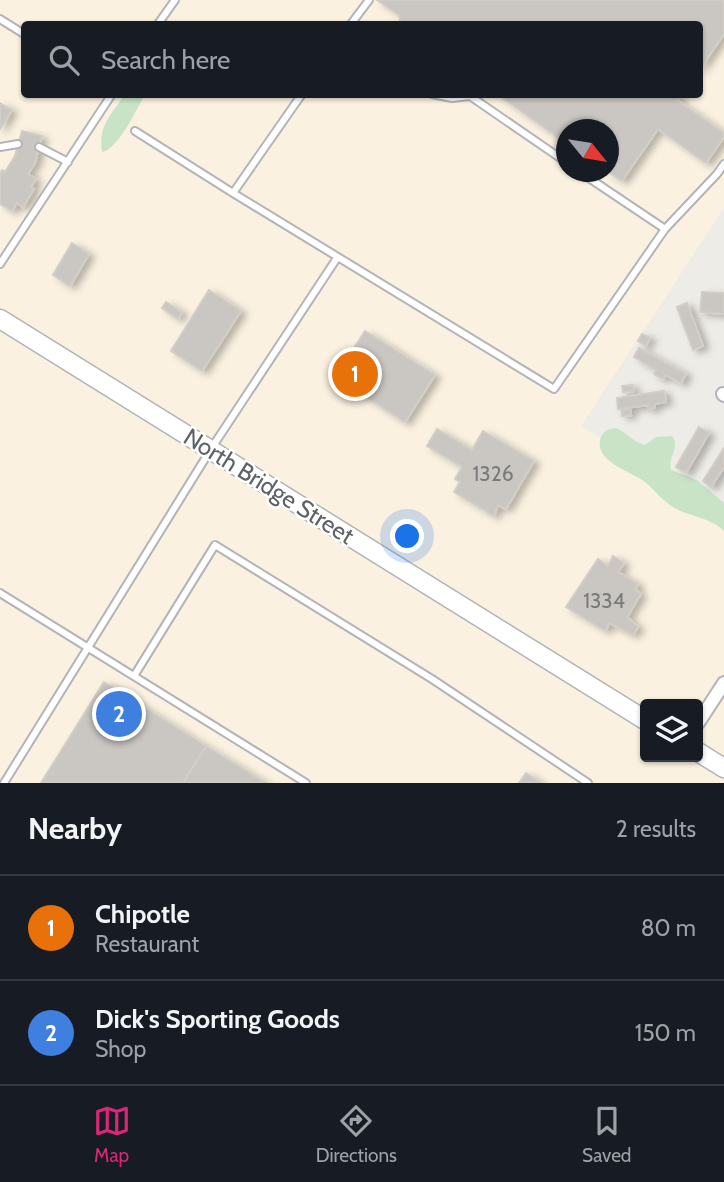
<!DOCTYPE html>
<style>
:root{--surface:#171b24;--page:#20242c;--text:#f1f3f6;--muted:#9ea1a6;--line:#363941;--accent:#db2777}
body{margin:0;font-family:Cabin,sans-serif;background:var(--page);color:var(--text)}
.controls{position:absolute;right:21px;bottom:21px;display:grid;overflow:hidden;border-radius:7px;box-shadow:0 2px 5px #0004}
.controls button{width:63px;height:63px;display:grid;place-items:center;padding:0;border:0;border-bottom:2px solid var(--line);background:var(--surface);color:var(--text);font:35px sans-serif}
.compass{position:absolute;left:556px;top:119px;width:63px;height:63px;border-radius:50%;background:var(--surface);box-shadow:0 2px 5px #0004;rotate:120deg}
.you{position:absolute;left:408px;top:537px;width:24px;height:24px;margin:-18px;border:5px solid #fff;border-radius:50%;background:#1a73e8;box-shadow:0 0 0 10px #1a73e833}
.badge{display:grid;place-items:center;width:46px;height:46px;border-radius:50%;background:var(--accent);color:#fff;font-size:23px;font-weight:700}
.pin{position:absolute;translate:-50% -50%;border:4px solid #fff;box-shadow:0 2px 7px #0006}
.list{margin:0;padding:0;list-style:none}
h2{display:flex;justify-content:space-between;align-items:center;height:91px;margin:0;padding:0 28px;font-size:30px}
h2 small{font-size:23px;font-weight:400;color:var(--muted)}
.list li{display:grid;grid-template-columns:46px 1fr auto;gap:21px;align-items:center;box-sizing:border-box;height:105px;padding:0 28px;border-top:2px solid var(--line)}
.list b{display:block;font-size:26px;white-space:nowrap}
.list p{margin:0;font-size:23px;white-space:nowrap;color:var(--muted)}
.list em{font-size:23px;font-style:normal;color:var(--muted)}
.icon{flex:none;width:38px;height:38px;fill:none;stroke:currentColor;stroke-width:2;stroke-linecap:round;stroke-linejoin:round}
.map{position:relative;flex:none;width:724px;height:783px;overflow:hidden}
.search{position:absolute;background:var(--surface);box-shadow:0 2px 5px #0004;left:21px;right:21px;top:21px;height:77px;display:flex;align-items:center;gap:18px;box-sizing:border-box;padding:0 24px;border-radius:7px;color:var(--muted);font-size:26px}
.sheet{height:301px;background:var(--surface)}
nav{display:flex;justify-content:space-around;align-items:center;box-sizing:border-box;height:98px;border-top:2px solid var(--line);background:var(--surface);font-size:19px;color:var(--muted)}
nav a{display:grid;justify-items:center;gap:4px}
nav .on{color:var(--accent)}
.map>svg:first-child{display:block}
</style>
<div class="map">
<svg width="724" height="783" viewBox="0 0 724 783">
<defs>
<filter id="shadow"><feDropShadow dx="5.5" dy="3" stdDeviation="3.5" flood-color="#0004"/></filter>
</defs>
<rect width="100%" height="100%" fill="#eeece7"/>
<!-- commercial -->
<path fill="#faf1e0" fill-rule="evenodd" d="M0 0H724V208L581 426 724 514V783H0ZM24 24H700V94H24ZM566 130H608V172H566ZM645 704H698V757H645Z"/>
<!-- green -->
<path fill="#c9e3c7" d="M125 94 145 95C137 108 118 150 102 152 98 126 111 115 125 94Z
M616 428C627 433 633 442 645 445L656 437 672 436C681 447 667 457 671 470L697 480 724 503V531C709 516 686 517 670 505 661 499 654 489 645 482 631 471 596 463 600 440 602 431 608 429 616 428Z"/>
<!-- building -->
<path fill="#cac7c3" stroke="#d2cdc6" stroke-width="2" filter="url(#shadow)" d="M377 0H724V34L700 69V24H401L399 15Z
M497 94H682L677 100 724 133V137L706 163 658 129 622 181 608 172V130H566V143Z
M0 103 12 110 0 129Z
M22 131 42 136 35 163 28 174 36 179 31 187 34 189 23 207 17 203 12 211 0 204V174L2 170 5 172 15 156Z
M72 243 89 254 70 286 53 275Z
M209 290 241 311 202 371 171 351Z
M702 292 724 293V314L700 312Z
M166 302 182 312 178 319 162 308Z
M687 303 703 346 693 350 677 307Z
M365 331 435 375 405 422 335 377Z
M642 334 650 338 646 346 638 341Z
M639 348 686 374 681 383 666 375 663 379 654 374 656 370 634 357Z
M633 385 634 391 623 392 622 386Z
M664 391 666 402 655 404V408L648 409V405L618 409 617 398Z
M630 409 631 415 622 416V410Z
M699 427 709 433 686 473 676 467Z
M437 429 472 450 483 431 534 461 506 509 498 505 494 516 454 492 460 482 455 479 462 467 427 446Z
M724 448V467L711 487 703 481Z
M613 556 624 563 618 572 638 584 635 589 641 594 627 617 638 627 633 635 610 623 605 631 566 607 598 559 608 566Z
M104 682 206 746 183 783H41Z
M206 746 266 783H183Z
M526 773 541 783H519Z"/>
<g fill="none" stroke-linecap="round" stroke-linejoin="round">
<defs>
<path id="service" d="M0 19 24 34
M158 24 175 0
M351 24 369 0
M302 94 233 193 554 389 665 229 580 172
M432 94 452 98 470 96 566 162
M135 131 233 193
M0 147 18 144
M39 147 68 162
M665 229 717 174 724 164
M0 264 112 94
M0 593 306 783
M134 676 215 545 432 679 588 783
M4 783 211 449 337 258"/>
<path id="minor" d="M723 394 724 395
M698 723 724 683"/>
<path id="secondary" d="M0 319 645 720
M698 752 724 768"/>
</defs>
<!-- service casing -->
<use href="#service" stroke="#b2b4b7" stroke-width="10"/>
<!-- minor casing -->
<use href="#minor" stroke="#b2b4b7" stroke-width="16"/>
<!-- secondary casing -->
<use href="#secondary" stroke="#b1b4b7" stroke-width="21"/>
<!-- service -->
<use href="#service" stroke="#fff" stroke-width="6"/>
<!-- minor -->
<use href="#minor" stroke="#fff" stroke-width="12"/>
<!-- secondary -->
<use href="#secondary" stroke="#fff" stroke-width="18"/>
</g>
<g text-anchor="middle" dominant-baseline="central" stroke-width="5" stroke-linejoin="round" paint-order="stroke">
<!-- number labels -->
<g font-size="21" fill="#797b7c">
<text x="493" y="473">1326</text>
<text x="604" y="600">1334</text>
</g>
<!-- street labels -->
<g font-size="24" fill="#5e6265" stroke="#fff">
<text transform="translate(269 486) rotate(32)">North Bridge Street</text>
</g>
</g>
</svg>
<div class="controls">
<button><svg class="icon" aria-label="layers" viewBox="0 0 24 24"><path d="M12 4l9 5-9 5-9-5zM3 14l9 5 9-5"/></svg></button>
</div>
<svg class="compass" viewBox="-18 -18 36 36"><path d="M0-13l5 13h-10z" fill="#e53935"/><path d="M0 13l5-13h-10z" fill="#9ea1a6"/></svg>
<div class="you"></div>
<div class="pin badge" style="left:355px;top:374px;background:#e8710a">1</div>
<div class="pin badge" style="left:119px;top:714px;background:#3f7fe0">2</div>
<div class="search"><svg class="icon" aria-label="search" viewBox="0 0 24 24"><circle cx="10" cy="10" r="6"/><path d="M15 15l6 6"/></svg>Search here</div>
</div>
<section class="sheet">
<h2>Nearby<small>2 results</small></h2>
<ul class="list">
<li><span class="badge" style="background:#e8710a">1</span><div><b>Chipotle</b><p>Restaurant</p></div><em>80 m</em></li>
<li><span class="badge" style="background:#3f7fe0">2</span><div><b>Dick's Sporting Goods</b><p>Shop</p></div><em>150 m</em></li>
</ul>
</section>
<nav>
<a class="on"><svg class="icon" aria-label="map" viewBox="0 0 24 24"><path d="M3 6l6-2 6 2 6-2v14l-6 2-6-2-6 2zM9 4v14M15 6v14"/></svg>Map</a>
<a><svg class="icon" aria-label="directions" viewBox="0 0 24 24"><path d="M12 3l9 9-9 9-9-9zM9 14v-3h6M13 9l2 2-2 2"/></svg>Directions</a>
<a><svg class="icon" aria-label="saved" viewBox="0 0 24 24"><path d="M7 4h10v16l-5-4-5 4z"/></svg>Saved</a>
</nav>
